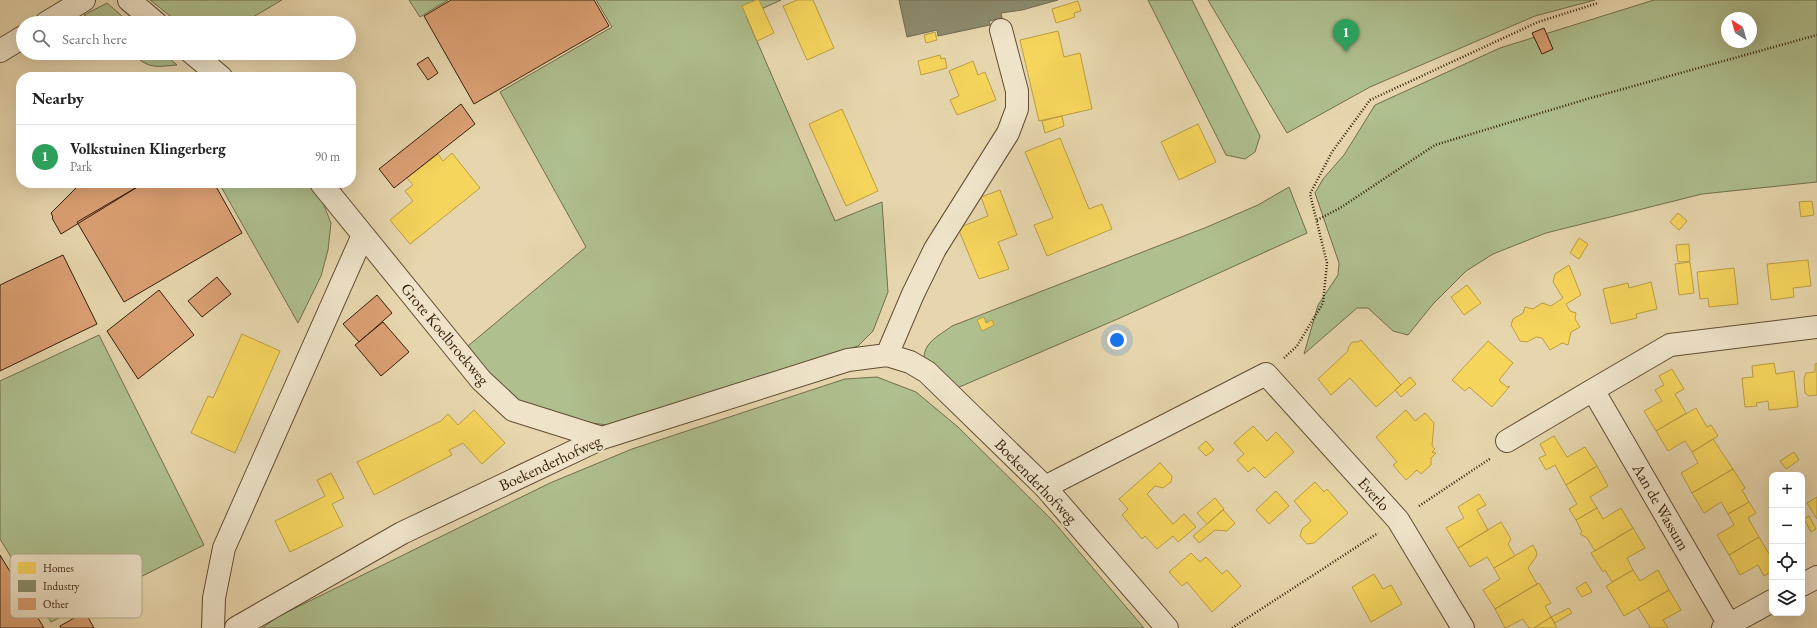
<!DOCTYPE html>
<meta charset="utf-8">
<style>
:root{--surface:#fff;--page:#f2f2f2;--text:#222;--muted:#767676;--line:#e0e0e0;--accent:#8f2418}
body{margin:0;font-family:"EB Garamond",serif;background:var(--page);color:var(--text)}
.controls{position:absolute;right:12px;bottom:12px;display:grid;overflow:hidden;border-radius:8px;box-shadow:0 4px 16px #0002}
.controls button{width:36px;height:36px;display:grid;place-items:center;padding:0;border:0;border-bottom:1px solid var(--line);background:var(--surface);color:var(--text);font:20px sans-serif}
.compass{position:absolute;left:1721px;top:12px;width:36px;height:36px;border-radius:50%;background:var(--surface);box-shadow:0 4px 16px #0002;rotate:323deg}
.you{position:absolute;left:1117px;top:340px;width:14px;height:14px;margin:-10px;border:3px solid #fff;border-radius:50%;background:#1a73e8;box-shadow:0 0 0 6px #1a73e833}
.badge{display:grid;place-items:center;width:26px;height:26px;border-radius:50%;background:var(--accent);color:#fff;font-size:13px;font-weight:700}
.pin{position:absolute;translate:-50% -33px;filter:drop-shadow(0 1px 2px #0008)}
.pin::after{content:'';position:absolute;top:21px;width:14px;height:12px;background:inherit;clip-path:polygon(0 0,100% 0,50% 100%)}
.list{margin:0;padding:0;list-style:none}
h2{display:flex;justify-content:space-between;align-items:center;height:52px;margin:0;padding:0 16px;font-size:17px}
h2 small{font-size:13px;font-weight:400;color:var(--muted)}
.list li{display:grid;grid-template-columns:26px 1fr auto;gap:12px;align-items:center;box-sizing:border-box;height:64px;padding:0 16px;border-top:1px solid var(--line)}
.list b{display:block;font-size:15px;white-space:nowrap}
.list p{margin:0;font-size:13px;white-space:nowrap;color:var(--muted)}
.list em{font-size:13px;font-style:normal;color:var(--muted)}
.icon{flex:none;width:22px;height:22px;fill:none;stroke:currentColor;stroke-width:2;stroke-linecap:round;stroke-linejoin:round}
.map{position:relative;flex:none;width:1817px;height:628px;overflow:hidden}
.search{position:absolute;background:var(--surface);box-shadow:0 4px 16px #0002;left:16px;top:16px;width:340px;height:44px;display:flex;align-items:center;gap:10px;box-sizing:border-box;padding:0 14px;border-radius:22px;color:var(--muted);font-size:15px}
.panel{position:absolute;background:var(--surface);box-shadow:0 4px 16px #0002;left:16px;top:72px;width:340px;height:116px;border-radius:16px}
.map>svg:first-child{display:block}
</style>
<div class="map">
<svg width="1817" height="628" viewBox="0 0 1817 628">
<rect width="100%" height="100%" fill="#e7d6ad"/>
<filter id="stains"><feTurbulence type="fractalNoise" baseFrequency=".005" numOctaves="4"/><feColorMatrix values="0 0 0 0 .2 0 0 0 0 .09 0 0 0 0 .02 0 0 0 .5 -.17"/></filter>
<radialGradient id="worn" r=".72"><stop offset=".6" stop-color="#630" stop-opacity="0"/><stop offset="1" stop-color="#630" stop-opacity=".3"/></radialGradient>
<!-- green -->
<path fill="#afbf8e" stroke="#726e4c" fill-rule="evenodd" d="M150 0H282L243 23H179Z
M409 0H448L420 17Z
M596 0H781L746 16 835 221 882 202 888 292 873 331 858 346 616 426 574 421 519 401 484 368 468 346 586 247 500 92 612 27Z
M1148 0H1192L1260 136 1255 152 1245 159 1226 155Z
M1208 0H1595L1535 16 1370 87 1287 133Z
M1654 0H1817V182L1702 194 1546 233 1493 254 1466 271 1433 304 1408 335 1393 331 1368 308H1357L1304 354 1318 305 1338 275 1339 263 1315 193 1323 179 1344 155 1375 105 1500 48ZM1727 18H1751V42H1727Z
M107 3 130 23H97L84 15Z
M132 53H163L177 65C154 67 149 69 132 53Z
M219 183H307L323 203 331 223 328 250 321 276 298 323Z
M1289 187 1307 233 1120 318 957 388 924 358C924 342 940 335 952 326L1207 227 1258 205Z
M99 335 204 545 51 622 0 539V381Z
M877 377 916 392 958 427 1053 521 1144 628H262L279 616 550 483 632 449 845 379Z"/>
<!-- homes -->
<path fill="#f6d55c" stroke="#bc9e43" d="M756 0H759L774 33 757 41 742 6Z
M797 0H813L834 48 807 60 783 6Z
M1078 1 1081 11 1074 13 1075 17 1056 23 1052 9Z
M1058 31 1064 57 1080 53 1092 109 1039 121 1020 40Z
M935 32 937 40 926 43 924 35Z
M940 55 941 59 945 58 947 68 921 75 918 61Z
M973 61 978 75 985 72 996 100 957 115 950 100 959 96 949 71Z
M842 109 878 191 846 206 809 124Z
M1062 116 1064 126 1045 133 1042 121Z
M1198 124 1216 162 1179 180 1161 142Z
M1060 138 1089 209 1102 204 1112 229 1047 256 1034 225 1053 218 1025 152Z
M452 153 480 188 410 244 390 220 413 201 405 191 413 185 407 178 438 154 443 161Z
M1000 190 1017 235 998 242 1009 269 979 279 958 228 988 216 981 197Z
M1812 201 1814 215 1801 217 1799 202Z
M1678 213 1687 221 1679 230 1670 222Z
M1579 238 1588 244 1579 259 1570 253Z
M1689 244 1690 261 1678 262 1676 245Z
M1808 260 1811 286 1793 288 1794 297 1771 300 1767 264Z
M1690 262 1694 293 1679 295 1675 264Z
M1569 265 1581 295 1566 304 1570 311 1576 313 1575 319 1580 327 1571 332 1568 345 1562 343 1550 350 1542 338 1536 337 1527 342 1520 341 1511 325 1513 319 1523 313 1525 307 1533 309 1542 303 1551 306 1563 298 1553 282 1555 274Z
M1734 268 1738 304 1709 307 1708 298 1700 299 1697 272Z
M1651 282 1657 309 1636 314 1637 318 1611 324 1603 289 1628 283 1629 288Z
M1467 285 1481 303 1464 315 1451 297Z
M984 317 986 323 992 320 994 325 982 331 977 320Z
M242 334 280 351 235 453 191 433 208 396 213 398Z
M1361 340 1401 385 1376 407 1350 378 1331 395 1318 379 1348 351V348L1352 342H1358Z
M1488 341 1513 363 1499 380 1507 387 1510 386 1492 407 1469 387 1465 391 1452 380Z
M1774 363 1776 374 1794 371 1798 407 1769 410 1768 401 1756 403 1757 406 1745 407 1742 378 1753 377 1752 366Z
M1817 363V395L1809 396 1805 393 1804 379 1806 373 1815 372V364Z
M1672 369 1684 389 1675 394 1686 413 1656 431 1644 411 1662 401 1655 390 1664 385 1659 376Z
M1410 377 1416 384 1401 397 1395 390Z
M1696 408 1707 427 1711 425 1718 436 1692 452 1685 441 1668 451 1656 431Z
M474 410 505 443 482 464 463 443 449 450 452 455 374 495 357 462 441 421 448 414 458 425Z
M1406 410 1415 421 1425 413 1434 423 1432 446 1435 449 1432 452 1436 453 1431 458V465L1421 474 1417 470 1406 480 1393 465 1397 462 1376 437Z
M1253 426 1267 441 1276 432 1294 452 1265 478 1254 467 1248 472 1237 460 1244 454 1234 443Z
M1554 436 1567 457 1585 447 1597 466 1566 485 1555 465 1546 470 1539 458 1546 455 1540 444Z
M1713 439 1733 469 1692 493 1681 473 1698 463 1692 452Z
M1206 441 1214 450 1206 456 1198 448Z
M1794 452 1799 460 1786 469 1780 461Z
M1160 463 1172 476 1171 482 1163 488 1155 486 1147 494 1173 524 1184 514 1196 527 1178 542 1173 536 1157 549 1145 536 1142 539 1122 515 1128 509 1119 499Z
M1597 466 1608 486 1590 497 1597 508 1576 520 1569 509 1577 504 1566 485Z
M1733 469 1745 488 1742 490 1749 502 1728 514 1721 502 1704 513 1692 493Z
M331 473 344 498 332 504 343 526 290 552 275 521 325 496 317 480Z
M1315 482 1324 492 1327 489 1348 513 1314 543 1307 544 1300 536 1302 529 1311 521 1294 501Z
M1276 491 1289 506 1269 524 1256 510Z
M1479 494 1486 505 1477 510 1488 530 1458 548 1446 528 1464 518 1458 507Z
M1817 497V519L1807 503Z
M1215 498 1224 509 1207 524 1197 513Z
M1749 502 1756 513 1748 518 1759 537 1729 555 1717 535 1734 525 1728 514Z
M1597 508 1603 519 1621 508 1633 528 1595 551 1587 538 1580 534 1582 532 1576 520Z
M1223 510 1235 523 1227 531 1215 530 1199 543 1193 536Z
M1809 516 1816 529 1811 532 1804 519Z
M1501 522 1511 539 1508 544 1515 556 1494 568 1487 557 1470 567 1458 548Z
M1633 528 1645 548 1627 558 1633 570 1612 582 1605 570 1603 572 1591 553Z
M1759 537 1771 557 1772 556V571L1764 576 1758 565 1740 575 1729 555Z
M1533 545 1537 553 1536 557 1528 568 1537 584 1495 609 1483 590 1500 579 1494 568Z
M1191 553 1200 562 1206 557 1222 574 1227 570 1241 586 1212 612 1187 582 1182 586 1169 572Z
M1633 570 1640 581 1658 570 1669 590 1624 616 1606 586Z
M1374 574 1383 589 1391 585 1402 604 1371 622 1352 587Z
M1586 582 1592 592 1582 597 1576 588Z
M1539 583 1551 603 1545 606 1551 617 1534 628H1529L1523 619 1505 628 1495 609Z
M1669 590 1681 610 1663 620 1668 628H1649L1650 627 1638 608Z
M1569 608 1572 613 1555 623 1551 617Z
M1551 617 1557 628H1534Z"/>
<!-- industry -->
<path fill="#8c8c6e" stroke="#726b50" d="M899 0H1058L1022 10 1001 13 1002 18 989 21 990 25 938 36 937 30 907 37Z"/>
<!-- building -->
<path fill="#dba073" stroke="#361e0a" d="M451 0H594L609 26 474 104 424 16Z
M1544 28 1553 49 1542 54 1532 33Z
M428 57 438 73 428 80 417 64Z
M461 104 475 124 394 188 379 169Z
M81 183H144L61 234 52 218 53 217 51 213Z
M144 183H214L242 233 124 302 77 222Z
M63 255 97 324 0 371V285Z
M217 277 231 294 202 317 188 301Z
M159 290 194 335 138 379 107 331Z
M377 295 392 313 359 342 343 324Z
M383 322 409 352 381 376 355 345Z
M0 555 44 628H0Z
M85 612 94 628H61L60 626Z"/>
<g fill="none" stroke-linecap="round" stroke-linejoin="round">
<defs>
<path id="minor" d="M129 0 156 23
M46 23 84 0
M0 51 23 37
M192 53 221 77
M321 183 481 380 513 410 602 438
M887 355 913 294 935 249 1008 133 1017 109V91L1001 30
M1507 441 1593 390
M1045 487 1266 374 1398 520 1463 628
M1802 585 1817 577
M213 628 214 598 224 548 363 235
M236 628 402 533 602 438 848 360 887 355 910 362 927 372 1045 487 1167 628
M1723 628 1772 601
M1731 628 1593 390 1670 345 1817 327"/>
</defs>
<!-- minor casing -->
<use href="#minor" stroke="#624c33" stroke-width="24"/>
<!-- path -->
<path stroke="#361e0a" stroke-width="2.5" stroke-dasharray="1 2" stroke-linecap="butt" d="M1317 220 1340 208 1435 145 1587 99 1817 35
M1284 358 1297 346 1323 303 1327 263 1310 194 1332 152 1370 100 1538 22 1598 3
M1419 506 1491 458
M1232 628 1378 533"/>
<!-- minor -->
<use href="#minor" stroke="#efe4ca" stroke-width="22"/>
</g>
<g text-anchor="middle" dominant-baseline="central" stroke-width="4" stroke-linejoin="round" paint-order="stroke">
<!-- street labels -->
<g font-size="16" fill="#361e0a" stroke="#efe4ca">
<text transform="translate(445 334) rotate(50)">Grote Koelbroekweg</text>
<text transform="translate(550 463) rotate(-25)">Boekenderhofweg</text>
<text transform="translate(1036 481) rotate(46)">Boekenderhofweg</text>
<text transform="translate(1374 494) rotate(48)">Everlo</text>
<text transform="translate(1661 507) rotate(60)">Aan de Wassum</text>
</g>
</g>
<!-- legend -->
<rect x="10" y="554" width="132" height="64" rx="6" fill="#efe4ca" stroke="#b8a990" stroke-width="1"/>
<rect x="18" y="562" width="18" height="12" fill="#f6d55c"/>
<rect x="18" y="580" width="18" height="12" fill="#8c8c6e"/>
<rect x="18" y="598" width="18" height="12" fill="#dba073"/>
<g font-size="11" fill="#361e0a">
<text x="43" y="572">Homes</text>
<text x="43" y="590">Industry</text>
<text x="43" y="608">Other</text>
</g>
<rect width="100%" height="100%" filter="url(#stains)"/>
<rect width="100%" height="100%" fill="url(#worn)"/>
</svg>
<div class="controls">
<button>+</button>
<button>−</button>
<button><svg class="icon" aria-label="locate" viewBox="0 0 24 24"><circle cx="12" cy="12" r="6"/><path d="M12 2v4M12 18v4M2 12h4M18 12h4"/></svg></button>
<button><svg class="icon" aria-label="layers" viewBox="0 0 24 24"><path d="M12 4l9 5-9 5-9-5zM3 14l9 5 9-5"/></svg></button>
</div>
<svg class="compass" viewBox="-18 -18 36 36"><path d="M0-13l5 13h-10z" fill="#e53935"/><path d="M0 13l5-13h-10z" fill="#767676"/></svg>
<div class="you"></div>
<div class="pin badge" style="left:1346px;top:52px;background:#2e9e5b">1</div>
<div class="search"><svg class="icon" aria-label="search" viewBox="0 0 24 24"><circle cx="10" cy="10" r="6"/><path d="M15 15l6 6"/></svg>Search here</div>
<section class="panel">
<h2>Nearby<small></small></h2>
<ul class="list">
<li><span class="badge" style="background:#2e9e5b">1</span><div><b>Volkstuinen Klingerberg</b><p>Park</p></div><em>90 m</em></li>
</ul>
</section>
</div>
